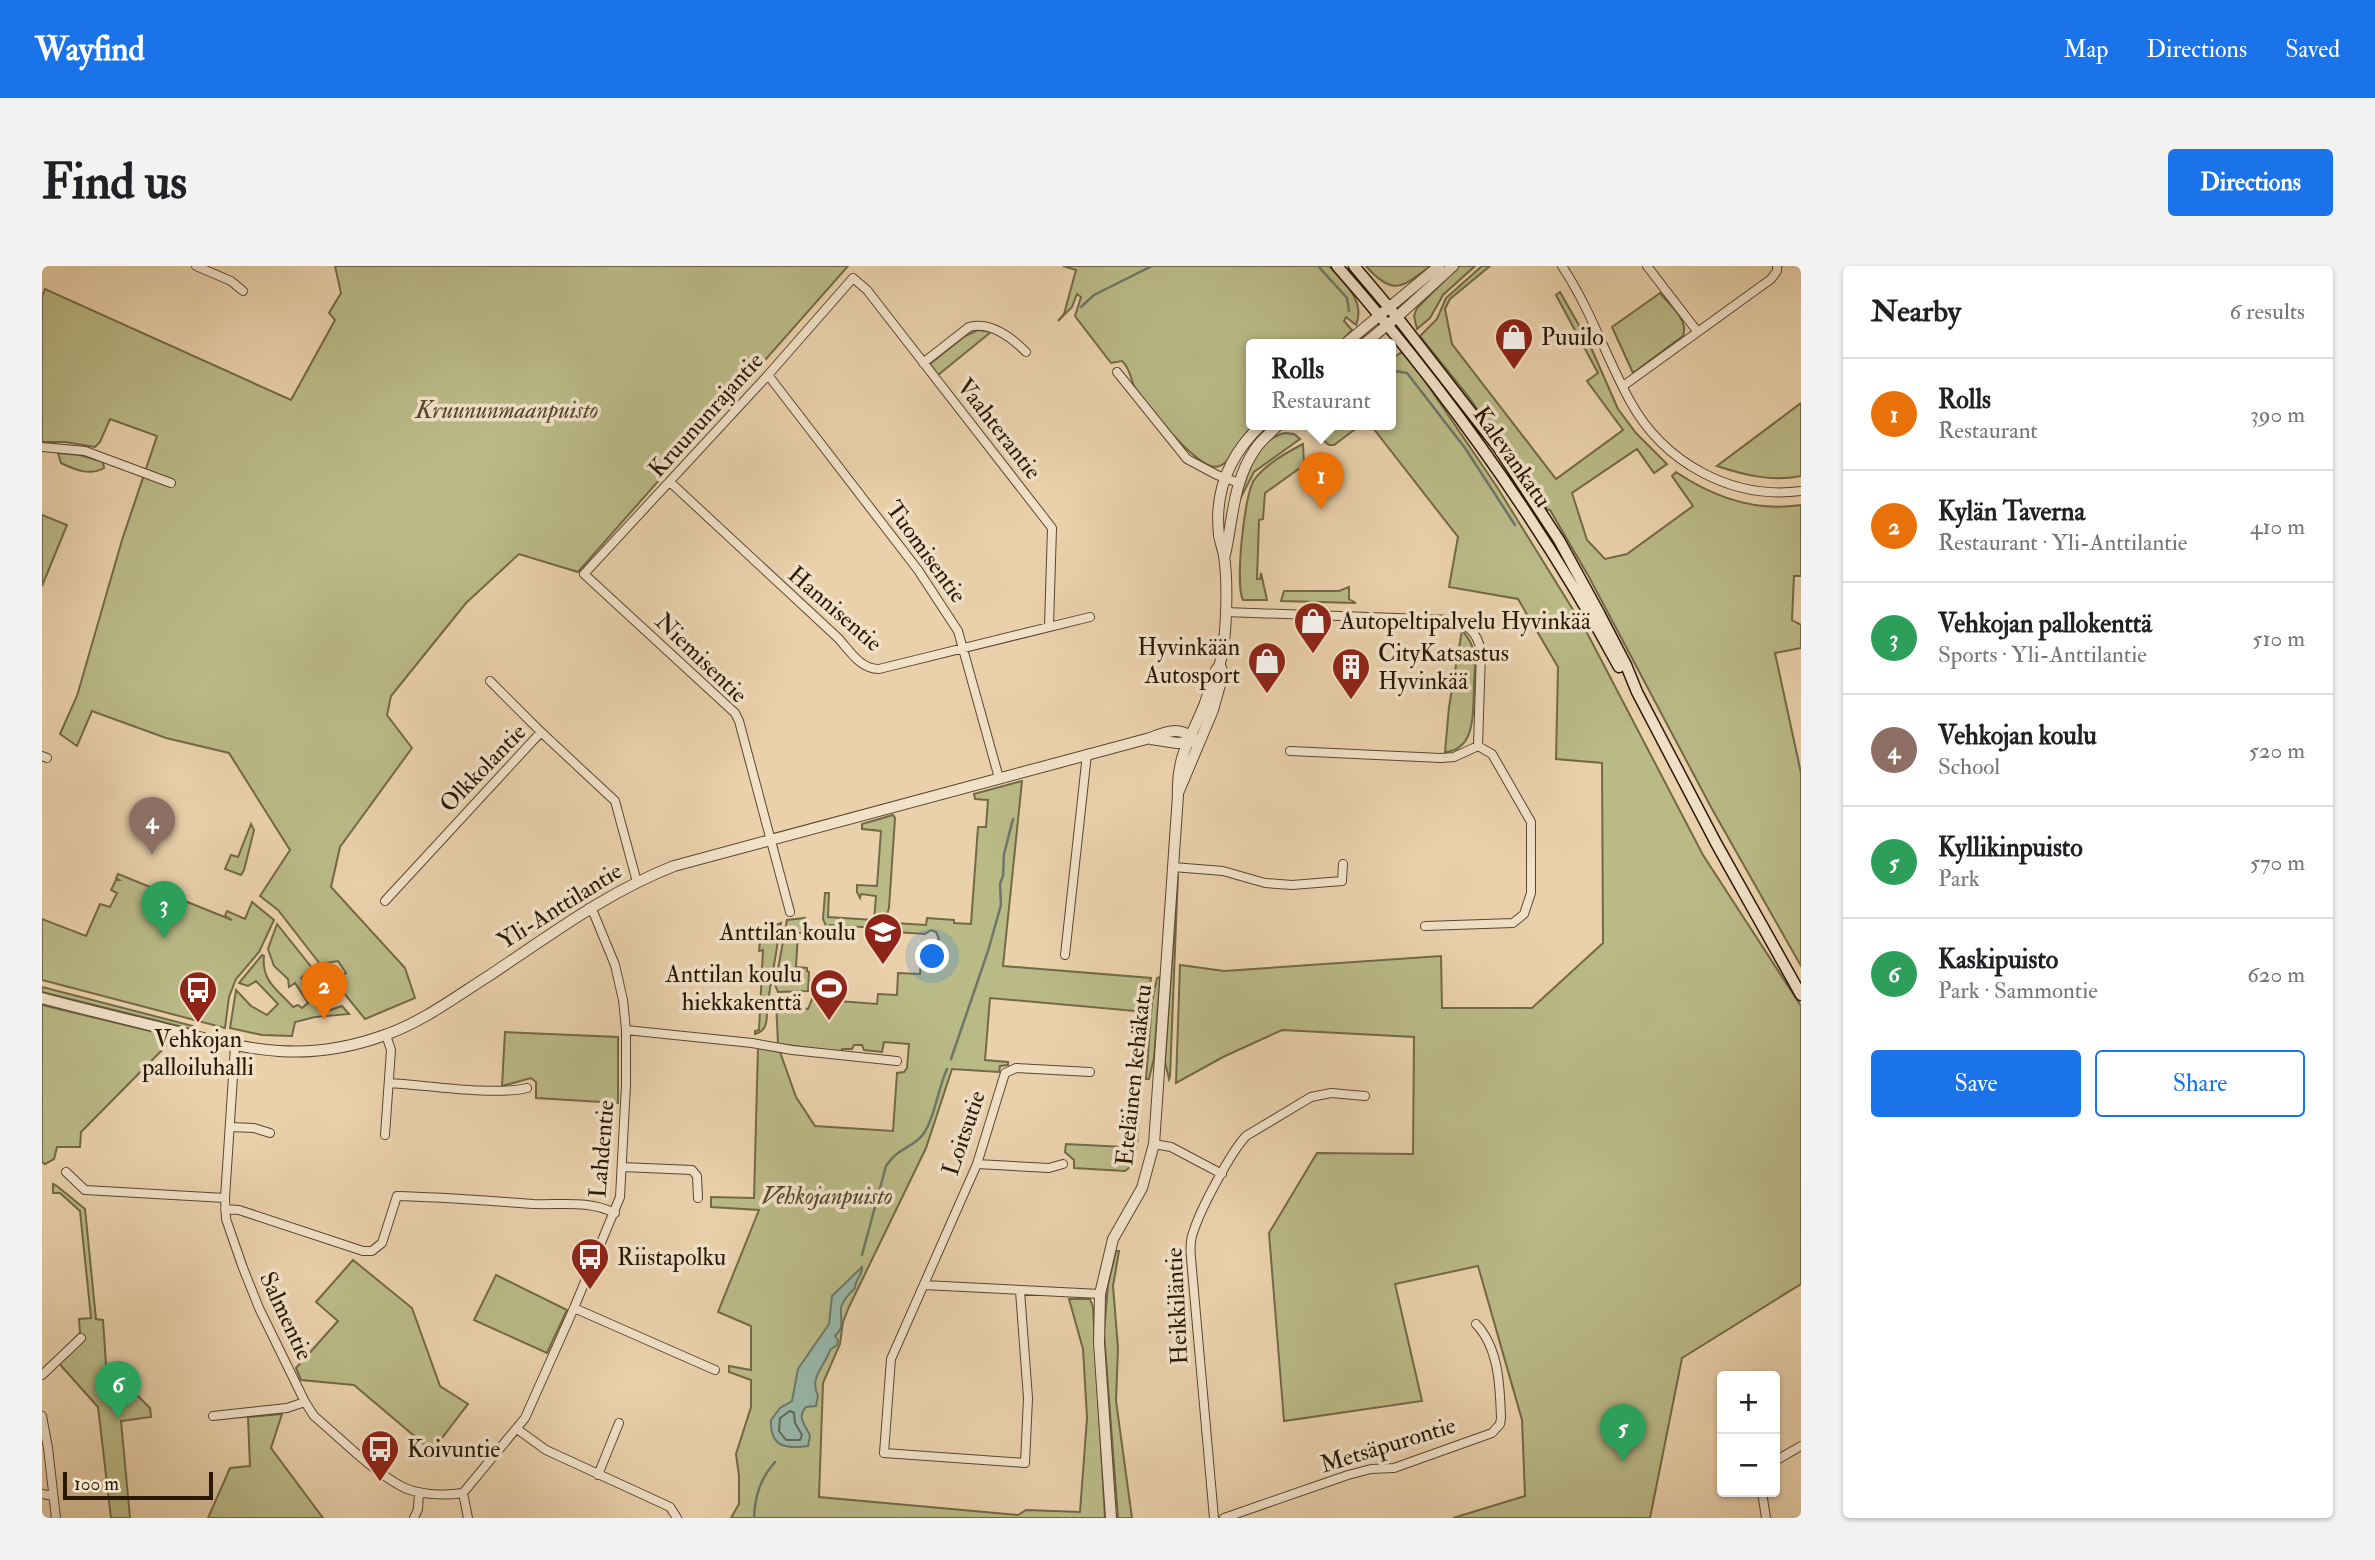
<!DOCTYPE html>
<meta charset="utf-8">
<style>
:root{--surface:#fff;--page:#f2f2f2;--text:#202124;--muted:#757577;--line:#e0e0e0;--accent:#1a73e8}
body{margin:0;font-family:"IM FELL Double Pica",serif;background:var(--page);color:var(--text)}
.controls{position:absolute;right:21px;bottom:21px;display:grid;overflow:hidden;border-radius:7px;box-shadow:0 2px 5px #0004}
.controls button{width:63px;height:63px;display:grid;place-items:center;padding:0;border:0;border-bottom:2px solid var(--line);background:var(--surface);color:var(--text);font:35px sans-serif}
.scale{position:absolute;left:21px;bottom:18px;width:150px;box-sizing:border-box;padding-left:7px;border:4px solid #291804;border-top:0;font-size:19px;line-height:24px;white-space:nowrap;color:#291804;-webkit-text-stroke:5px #f1e1c9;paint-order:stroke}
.you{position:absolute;left:891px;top:691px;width:24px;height:24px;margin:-18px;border:5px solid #fff;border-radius:50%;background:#1a73e8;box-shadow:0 0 0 10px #1a73e833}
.badge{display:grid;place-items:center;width:46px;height:46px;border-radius:50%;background:var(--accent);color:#fff;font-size:23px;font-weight:700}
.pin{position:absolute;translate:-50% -58px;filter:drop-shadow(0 2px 4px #0008)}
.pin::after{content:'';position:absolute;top:37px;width:24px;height:21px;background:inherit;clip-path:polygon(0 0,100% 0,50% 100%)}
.popup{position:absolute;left:1204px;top:73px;width:150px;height:91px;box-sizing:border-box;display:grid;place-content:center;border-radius:7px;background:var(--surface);filter:drop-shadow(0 2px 5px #0005);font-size:23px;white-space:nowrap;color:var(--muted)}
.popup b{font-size:26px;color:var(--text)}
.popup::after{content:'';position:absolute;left:50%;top:100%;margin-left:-14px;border:14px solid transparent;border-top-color:var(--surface)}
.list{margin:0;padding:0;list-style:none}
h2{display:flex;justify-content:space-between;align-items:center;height:91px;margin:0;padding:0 28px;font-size:30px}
h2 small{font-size:23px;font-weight:400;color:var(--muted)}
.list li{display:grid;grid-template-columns:46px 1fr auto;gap:21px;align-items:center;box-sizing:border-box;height:112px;padding:0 28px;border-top:2px solid var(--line)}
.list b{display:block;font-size:26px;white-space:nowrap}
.list p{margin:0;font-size:23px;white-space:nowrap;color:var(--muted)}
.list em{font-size:23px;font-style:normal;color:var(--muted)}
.actions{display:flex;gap:14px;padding:21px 28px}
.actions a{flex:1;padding:16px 0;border:2px solid var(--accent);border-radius:7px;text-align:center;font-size:24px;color:var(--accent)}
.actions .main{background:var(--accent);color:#fff}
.map{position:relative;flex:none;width:1759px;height:1252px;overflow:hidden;border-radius:7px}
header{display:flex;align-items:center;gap:42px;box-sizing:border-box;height:98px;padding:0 35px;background:var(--accent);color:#fff}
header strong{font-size:33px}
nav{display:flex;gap:38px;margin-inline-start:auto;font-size:24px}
.intro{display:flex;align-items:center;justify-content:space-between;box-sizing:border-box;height:168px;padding:0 42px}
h1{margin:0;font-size:49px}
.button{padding:18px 32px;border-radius:7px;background:var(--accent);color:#fff;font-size:24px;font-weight:700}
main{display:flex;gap:42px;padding:0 42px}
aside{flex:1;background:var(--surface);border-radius:7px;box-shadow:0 2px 5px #0004}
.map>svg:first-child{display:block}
</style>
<header>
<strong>Wayfind</strong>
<nav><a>Map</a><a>Directions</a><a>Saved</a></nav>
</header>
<div class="intro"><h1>Find us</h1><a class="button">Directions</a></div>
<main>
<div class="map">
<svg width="1759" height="1252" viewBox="0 0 1759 1252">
<rect width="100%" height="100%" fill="#ead1ac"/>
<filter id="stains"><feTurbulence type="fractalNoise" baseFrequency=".00286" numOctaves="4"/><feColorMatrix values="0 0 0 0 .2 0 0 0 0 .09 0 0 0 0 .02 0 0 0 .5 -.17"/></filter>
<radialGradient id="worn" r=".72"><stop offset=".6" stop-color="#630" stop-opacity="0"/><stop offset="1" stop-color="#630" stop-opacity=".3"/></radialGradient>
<!-- green -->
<path fill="#baba87" stroke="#726946" stroke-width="2" d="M293 0H806L536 306 477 288 424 337 349 430 345 449 370 482 298 581 289 621 363 702 373 732 323 753 292 715 304 707 296 695 278 698 236 644 218 630 248 584 187 487 124 472 50 445 35 480 18 468 35 430 80 274 115 170 68 153 58 176 53 181 23 176H0V30L3 23 249 134 293 54 287 47 299 27Z
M1021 0H1287C1302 17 1324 35 1314 59L1304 51 1302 55 1310 64 1297 78H1209V158H1214L1184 196C1179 200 1175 202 1169 200 1150 195 1101 137 1092 120 1088 111 1088 102 1080 95L1069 97 1033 50 1039 31 1035 28 1030 41 1016 55 1022 48 1034 4Z
M1324 0H1389C1360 21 1351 31 1324 0Z
M1417 0H1433L1401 29 1388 52 1375 63 1372 50 1375 42Z
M1440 0H1448L1408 33 1403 43 1410 78 1514 213 1581 164 1545 115 1556 107 1514 29 1518 26 1547 77 1576 143 1594 167 1625 198 1612 207 1595 183 1530 227 1545 274 1563 293 1585 288 1651 240 1630 210 1634 206C1671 231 1714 246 1759 239V310H1752L1750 354 1759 359V382L1733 387 1759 507V700L1670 543 1547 311 1508 244H1506L1426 130 1378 70 1395 53 1404 32Z
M1618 27C1628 39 1647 54 1641 70L1591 107 1570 61Z
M936 64 949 66 896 109 888 98 923 70Z
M1360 86 1379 109 1455 221 1543 363 1661 589 1759 740V1018L1640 1092 1608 1252H1411L1483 1230 1480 1154 1436 1000 1353 1018 1380 1135 1242 1155 1227 967 1275 887 1371 888 1372 771 1240 764 1181 791 1134 817 1138 699 1182 705 1399 690 1400 742H1490L1561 677 1560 497 1514 493 1516 401 1476 333 1407 321 1416 271 1328 158H1349V93Z
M1759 137V210C1730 216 1702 209 1675 200Z
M1286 158H1320L1292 179H1287L1274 168Z
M1243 167 1252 168 1258 173 1212 206 1197 235C1204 211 1214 173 1243 167Z
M1261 178 1262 199 1223 227 1221 253 1217 254 1215 313H1218L1219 307 1225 334H1201C1193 319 1202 229 1212 214 1222 200 1245 186 1261 178Z
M16 187 38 189 61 196 62 202C48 210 33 204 19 197Z
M0 249 25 259 0 320Z
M1307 321V333L1314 337 1239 335 1242 325H1297Z
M1420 364C1425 370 1429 375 1431 383 1435 395 1432 409 1432 422 1431 445 1434 484 1403 486L1407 441Z
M980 515 961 700 1109 712 1104 746 948 732 943 794 966 796V799L958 800 957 806 910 803 884 882 807 1041 801 1056 798 1078 781 1117 777 1231 976 1249 984 1244 1038 1246 1045 1152 1041 1083 1027 1033H1048L1051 1041 1063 1252H689L697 1238V1210L694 1188 709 1141V1114L687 1106V1100L709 1104V1060L676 1046 717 944 669 941V931L712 932 716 782 738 786 754 831 773 860 851 865 855 807 862 806 865 802 867 778 842 776 840 786 822 784 820 779H812L810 783H800L799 786 736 778 734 735 737 732 752 731V741L766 743 770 733 835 738 836 728 855 729 856 707 878 708 880 679H889L897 673 894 666 889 664 883 668 854 666 851 663 788 659 785 662 781 653 783 627H787L786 651 832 654 834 630 819 628 818 632 815 626V619L835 620 839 565 820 563V558L851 549 853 552 847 642 843 654 846 659 852 657 884 659 885 652 912 654V657L929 658 936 561H944L946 534 933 533 932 528Z
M209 558 212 564 202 604 199 609 183 603 189 589 196 591Z
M76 608 190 654 183 650 185 645 203 653 210 636 232 654 217 686 194 713 187 731 183 762 0 714V653L44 670 58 638 68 641 75 627 69 624 74 614H77L74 612Z
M1136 608 1128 810 1127 813 1123 796Z
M763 652 762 667H756L754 701 765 702V705L767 706 766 725 736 726 733 719 745 654Z
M739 657 725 741C725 753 726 765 713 768V765L717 764 721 684 717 685C719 664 718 664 739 657Z
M235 658 270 702 259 712 270 723 283 719 289 725 276 734 285 745 300 740 307 748 273 751 253 756 250 770 220 769 188 762 194 724 209 740 225 749 236 738 214 715 206 720 197 717 220 689 222 690C219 715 236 724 251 741L256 739 260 742 266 737 253 717 247 721 246 713 232 700 226 683Z
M1118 711 1112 792 1107 813H1104L1110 736 1115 712Z
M0 721 151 760 149 763 0 726Z
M0 739 133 771 39 866 38 881H15L12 893 3 898 0 896Z
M463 766 576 771V837L494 832V816L489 812 460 820Z
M1088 818 1097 819 1098 822C1097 840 1099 897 1083 905L1032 902V894L1023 886 1024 878 1083 881Z
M11 918 15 920 43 943 54 1053 61 1054 64 1098 108 1142 109 1151 79 1155 88 1252H69L56 1141 13 1093 38 1067 37 1053 49 1052 38 945 18 927H11Z
M1074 985H1077L1071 1020 1076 1082 1074 1135 1090 1252H1076L1062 1067 1066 1019Z
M311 994 370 1042 398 1120 426 1138 390 1185 312 1119 259 1114 254 1102 296 1055 274 1036Z
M454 1009 525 1044 505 1087 432 1054Z
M240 1148 229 1182 281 1252H166L188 1202 208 1200 206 1151Z"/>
<!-- water -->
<path fill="#98b7aa" stroke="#6c7768" stroke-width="2" d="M820 1001C821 1009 813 1013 813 1022 808 1027 800 1034 799 1042 798 1054 803 1061 793 1070L796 1074 795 1079 788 1084C782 1102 767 1111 776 1130L774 1140 764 1141C754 1152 764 1159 768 1170L766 1180C743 1183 728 1181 729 1154L738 1142 750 1135 756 1103 787 1058 790 1030Z"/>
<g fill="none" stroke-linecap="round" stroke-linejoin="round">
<!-- shore -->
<path stroke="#606857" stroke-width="2" d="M748 1145 752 1147 753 1157 760 1169 758 1174H744L737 1165 738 1152Z"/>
<!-- stream -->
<path stroke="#6c7768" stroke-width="2.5" d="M1276 0 1305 32 1307 45
M1039 41 1052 29 1110 0
M1349 102 1353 105 1365 107 1423 182 1473 259
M909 793 946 685 959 639 958 618 961 610 962 588 971 553
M820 989 844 900C856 881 872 882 882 867 893 851 896 822 905 803
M712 1252C713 1230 718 1213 733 1196"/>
<defs>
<path id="minor" d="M154 0 189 15 201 25
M1520 0C1548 42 1564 91 1588 135 1622 197 1690 234 1759 225
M1605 0 1655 65
M881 97 927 61C949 55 970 72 984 86
M1075 106 1145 193 1175 209 1197 217
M726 109 876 304 916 365 957 512
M1581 120 1729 13 1735 5V0
M0 181 43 185 129 217
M628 216 796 372C808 385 818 403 837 403L1048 351
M1183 346 1411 354C1428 360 1435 367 1439 385L1436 480 1450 488 1489 556V627L1482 648 1471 657 1383 660
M448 415 499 466
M1248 485 1399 492 1412 491 1436 480
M0 490 5 492
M1131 601 1181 605 1223 617 1250 619 1300 615 1301 598
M343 635 499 466 573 535 595 616
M748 646 697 455 693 447 542 308 726 109 811 12 825 24 1010 262 1007 360
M1023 689 1045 488
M584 764 710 777 750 784 855 795
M193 780 183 932 184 953 201 1002 217 1042 263 1136 272 1150C298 1172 327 1202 357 1219 373 1229 402 1230 421 1227L483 1152 532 1042 578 931 584 819V764L581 734 573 699 552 648 547 642
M347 817C384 819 451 830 485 822
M188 861 212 862 228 867
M343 869 349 784 344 769
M1112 878 1129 881 1180 908
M935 898 1007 902 1021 898
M580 901 650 904 655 910 656 932
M24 906 43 924 183 932
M183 943 197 944 321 985H330L340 977 355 930C401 931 447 935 492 938 521 939 546 934 573 947
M882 1019 1058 1028
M978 1025 986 1132 983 1197 842 1187 849 1093 935 898 963 807 974 802 1048 806
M532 1042 673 1104
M0 1109 39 1072
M0 1150 6 1182 14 1252
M171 1150 245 1142 263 1136
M475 1163 504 1184 628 1241 635 1252
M1733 1195 1759 1180
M556 1209 577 1157
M1720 1226 1724 1252
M421 1227 426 1252
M0 1228 11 1230
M372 1252 376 1243 377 1226
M1172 1252 1149 992C1148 982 1148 973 1152 964 1159 942 1189 886 1204 870L1269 831 1289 827 1323 830
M1182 1252 1306 1209 1329 1203 1352 1202 1450 1167 1458 1158 1459 1152C1458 1121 1457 1082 1434 1058"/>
<path id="tertiary" d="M1303 78 1397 0
M1322 78 1355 51 1411 0
M1183 289C1191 253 1191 214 1214 182 1220 173 1230 166 1237 158
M1109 473 1135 477 1149 476
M1137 525 1171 444 1181 408 1178 399
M0 732C41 743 83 753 124 763 205 783 261 799 343 769 380 756 412 732 445 711 506 671 563 627 632 600L1108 472C1128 464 1139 460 1156 476
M1069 1252 1057 1077 1058 1028 1071 973 1100 922 1112 878 1136 529C1134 490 1150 471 1163 437 1167 427 1168 416 1173 406 1176 400 1176 404 1178 397 1185 372 1186 316 1182 290 1181 283 1178 276 1177 269 1172 225 1188 188 1220 158"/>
<path id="secondary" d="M1295 0C1403 123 1499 257 1577 401
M1312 0 1355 51 1456 181 1517 274 1557 347 1584 399 1595 426 1674 577 1759 729"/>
</defs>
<!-- minor casing -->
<use href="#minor" stroke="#59462e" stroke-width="10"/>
<!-- tertiary casing -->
<use href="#tertiary" stroke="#59462e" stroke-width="12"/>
<!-- secondary casing -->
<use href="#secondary" stroke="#291804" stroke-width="13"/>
<!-- minor -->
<use href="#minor" stroke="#f1e1c9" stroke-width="8"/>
<!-- tertiary -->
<use href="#tertiary" stroke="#f1e1c9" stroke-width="10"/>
<!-- secondary -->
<use href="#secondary" stroke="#f1e1c9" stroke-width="10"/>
</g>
<!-- icons -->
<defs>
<symbol id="shop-pin" viewBox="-11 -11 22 30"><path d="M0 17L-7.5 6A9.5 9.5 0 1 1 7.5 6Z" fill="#8f2418" stroke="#f1e1c9"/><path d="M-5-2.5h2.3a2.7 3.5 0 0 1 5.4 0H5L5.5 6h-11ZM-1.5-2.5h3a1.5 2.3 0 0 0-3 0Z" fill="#fff"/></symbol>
<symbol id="building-pin" viewBox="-11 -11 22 30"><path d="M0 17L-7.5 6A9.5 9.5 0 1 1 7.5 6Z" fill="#8f2418" stroke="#f1e1c9"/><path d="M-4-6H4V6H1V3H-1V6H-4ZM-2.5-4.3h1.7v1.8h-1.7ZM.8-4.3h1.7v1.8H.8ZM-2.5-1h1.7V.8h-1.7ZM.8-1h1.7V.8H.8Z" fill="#fff"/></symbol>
<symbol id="school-pin" viewBox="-11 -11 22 30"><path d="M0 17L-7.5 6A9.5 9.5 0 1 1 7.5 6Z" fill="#8f2418" stroke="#f1e1c9"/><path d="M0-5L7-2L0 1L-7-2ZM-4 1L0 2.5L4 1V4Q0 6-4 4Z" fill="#fff"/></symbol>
<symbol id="stadium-pin" viewBox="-11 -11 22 30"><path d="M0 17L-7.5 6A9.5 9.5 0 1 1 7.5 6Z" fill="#8f2418" stroke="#f1e1c9"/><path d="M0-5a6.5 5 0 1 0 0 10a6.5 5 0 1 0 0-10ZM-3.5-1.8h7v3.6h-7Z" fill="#fff"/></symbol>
<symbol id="bus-pin" viewBox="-11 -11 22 30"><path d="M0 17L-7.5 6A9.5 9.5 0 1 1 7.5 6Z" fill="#8f2418" stroke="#f1e1c9"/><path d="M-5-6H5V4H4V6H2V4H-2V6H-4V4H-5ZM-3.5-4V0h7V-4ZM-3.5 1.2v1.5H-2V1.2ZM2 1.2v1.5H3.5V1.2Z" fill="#fff"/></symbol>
</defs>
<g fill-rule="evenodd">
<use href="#shop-pin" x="1450" y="49" width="44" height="60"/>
<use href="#shop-pin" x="1249" y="333" width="44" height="60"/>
<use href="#shop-pin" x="1203" y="373" width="44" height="60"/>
<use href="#building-pin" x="1287" y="379" width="44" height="60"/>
<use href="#school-pin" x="819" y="644" width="44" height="60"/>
<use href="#stadium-pin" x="765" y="700" width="44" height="60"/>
<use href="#bus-pin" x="134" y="702" width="44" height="60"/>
<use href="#bus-pin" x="526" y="969" width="44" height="60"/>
<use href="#bus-pin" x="316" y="1161" width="44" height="60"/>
</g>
<g text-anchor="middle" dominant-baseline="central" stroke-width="7" stroke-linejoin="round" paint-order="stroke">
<!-- poi labels -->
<g font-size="24" fill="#291804" stroke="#f1e1c9" text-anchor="start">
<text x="1499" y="71">Puuilo</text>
<text x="1298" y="355">Autopeltipalvelu Hyvinkää</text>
<text x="1198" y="381" text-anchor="end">Hyvinkään<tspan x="1198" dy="28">Autosport</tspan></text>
<text x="1336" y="387">CityKatsastus<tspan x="1336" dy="28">Hyvinkää</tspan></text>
<text x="814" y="666" text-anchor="end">Anttilan koulu</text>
<text x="760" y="708" text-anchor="end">Anttilan koulu<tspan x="760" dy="28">hiekkakenttä</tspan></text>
<text x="156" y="773" text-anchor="middle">Vehkojan<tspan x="156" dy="28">palloiluhalli</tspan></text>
<text x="575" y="991">Riistapolku</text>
<text x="365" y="1183">Koivuntie</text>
</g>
<!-- park labels -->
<g font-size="24" font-style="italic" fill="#54492b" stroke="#f1e1c9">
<text x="465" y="144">Kruununmaanpuisto</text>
<text x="785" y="930">Vehkojanpuisto</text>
</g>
<!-- street labels -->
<g font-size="24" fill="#291804" stroke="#f1e1c9">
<text transform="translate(664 149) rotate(-48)">Kruununrajantie</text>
<text transform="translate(957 163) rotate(52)">Vaahterantie</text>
<text transform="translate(1470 191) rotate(55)">Kalevankatu</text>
<text transform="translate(884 286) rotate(54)">Tuomisentie</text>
<text transform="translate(793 343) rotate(41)">Hannisentie</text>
<text transform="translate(659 392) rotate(44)">Niemisentie</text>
<text transform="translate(441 502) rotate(-46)">Olkkolantie</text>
<text transform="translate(518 640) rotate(-32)">Yli-Anttilantie</text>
<text transform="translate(1092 809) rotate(-84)">Eteläinen kehäkatu</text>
<text transform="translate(922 867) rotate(-71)">Loitsutie</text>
<text transform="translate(560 883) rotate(-85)">Lahdentie</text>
<text transform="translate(1135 1040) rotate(-93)">Heikkiläntie</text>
<text transform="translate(244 1050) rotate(65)">Salmentie</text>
<text transform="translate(1346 1179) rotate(-17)">Metsäpurontie</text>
</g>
</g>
<rect width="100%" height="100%" filter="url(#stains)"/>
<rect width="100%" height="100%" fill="url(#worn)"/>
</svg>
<div class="controls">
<button>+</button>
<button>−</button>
</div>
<div class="scale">100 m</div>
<div class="you"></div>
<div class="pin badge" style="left:1279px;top:244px;background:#e8710a">1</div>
<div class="popup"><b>Rolls</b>Restaurant</div>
<div class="pin badge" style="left:282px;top:754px;background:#e8710a">2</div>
<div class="pin badge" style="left:122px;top:673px;background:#2e9e5b">3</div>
<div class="pin badge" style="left:110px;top:589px;background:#8d6e63">4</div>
<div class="pin badge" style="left:1581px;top:1196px;background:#2e9e5b">5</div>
<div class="pin badge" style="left:76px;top:1153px;background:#2e9e5b">6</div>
</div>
<aside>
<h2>Nearby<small>6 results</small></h2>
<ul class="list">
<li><span class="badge" style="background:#e8710a">1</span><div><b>Rolls</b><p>Restaurant</p></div><em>390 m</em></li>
<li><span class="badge" style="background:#e8710a">2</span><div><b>Kylän Taverna</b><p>Restaurant · Yli-Anttilantie</p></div><em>410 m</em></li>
<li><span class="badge" style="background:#2e9e5b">3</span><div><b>Vehkojan pallokenttä</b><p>Sports · Yli-Anttilantie</p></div><em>510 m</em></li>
<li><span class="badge" style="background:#8d6e63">4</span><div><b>Vehkojan koulu</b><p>School</p></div><em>520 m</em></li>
<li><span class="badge" style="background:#2e9e5b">5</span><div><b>Kyllikinpuisto</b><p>Park</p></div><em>570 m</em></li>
<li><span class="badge" style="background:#2e9e5b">6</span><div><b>Kaskipuisto</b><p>Park · Sammontie</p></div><em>620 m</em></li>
</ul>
<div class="actions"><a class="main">Save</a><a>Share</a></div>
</aside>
</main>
